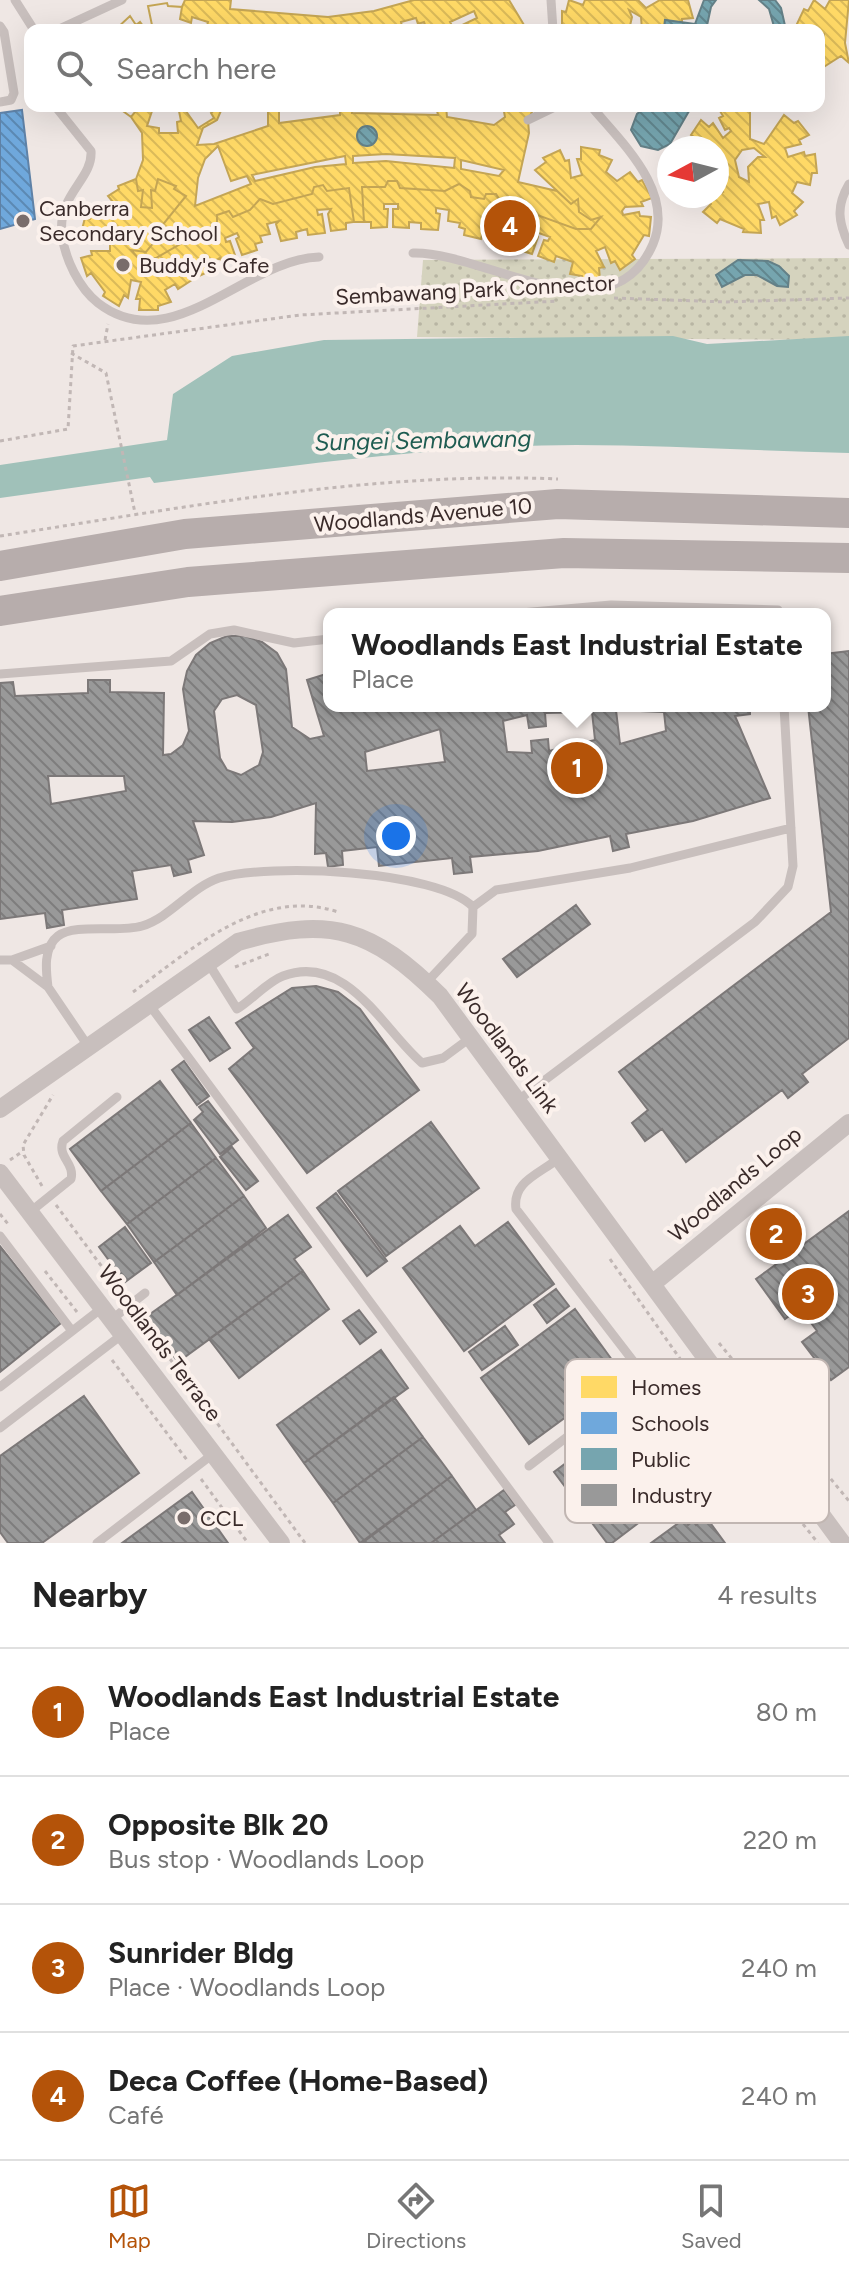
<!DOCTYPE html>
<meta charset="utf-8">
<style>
:root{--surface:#fff;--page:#f6f6f6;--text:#222;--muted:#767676;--line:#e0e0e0;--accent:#b45309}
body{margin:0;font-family:Figtree,sans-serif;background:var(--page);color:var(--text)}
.compass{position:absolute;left:657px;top:136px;width:72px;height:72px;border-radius:50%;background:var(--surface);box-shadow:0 8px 32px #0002;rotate:263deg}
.you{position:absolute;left:396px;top:836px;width:28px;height:28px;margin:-20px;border:6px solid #fff;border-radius:50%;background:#1a73e8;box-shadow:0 0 0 12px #1a73e833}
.badge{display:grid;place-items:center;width:52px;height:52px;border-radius:50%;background:var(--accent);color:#fff;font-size:26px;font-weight:700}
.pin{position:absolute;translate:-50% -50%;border:4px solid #fff;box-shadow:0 2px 8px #0006}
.popup{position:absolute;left:323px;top:608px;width:508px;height:104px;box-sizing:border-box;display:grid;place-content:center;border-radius:16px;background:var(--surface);filter:drop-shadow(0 2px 6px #0005);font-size:26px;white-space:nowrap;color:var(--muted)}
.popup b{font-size:30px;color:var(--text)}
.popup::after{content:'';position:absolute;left:50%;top:100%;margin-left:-16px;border:16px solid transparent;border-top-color:var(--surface)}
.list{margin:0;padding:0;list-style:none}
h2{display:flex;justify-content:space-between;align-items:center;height:104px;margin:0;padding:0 32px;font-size:34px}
h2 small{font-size:26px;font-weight:400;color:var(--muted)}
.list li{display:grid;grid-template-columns:52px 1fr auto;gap:24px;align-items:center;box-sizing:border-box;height:128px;padding:0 32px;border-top:2px solid var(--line)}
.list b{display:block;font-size:30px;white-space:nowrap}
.list p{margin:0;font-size:26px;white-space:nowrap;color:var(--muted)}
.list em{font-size:26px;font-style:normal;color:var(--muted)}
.icon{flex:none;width:44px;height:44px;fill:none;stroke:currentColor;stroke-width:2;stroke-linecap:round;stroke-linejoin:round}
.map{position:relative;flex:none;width:849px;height:1543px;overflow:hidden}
.search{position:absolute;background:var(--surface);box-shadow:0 8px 32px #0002;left:24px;right:24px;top:24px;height:88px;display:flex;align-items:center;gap:20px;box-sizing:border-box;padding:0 28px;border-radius:16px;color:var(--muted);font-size:30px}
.sheet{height:616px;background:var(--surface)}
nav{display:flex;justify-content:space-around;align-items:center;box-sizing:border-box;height:112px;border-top:2px solid var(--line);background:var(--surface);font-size:22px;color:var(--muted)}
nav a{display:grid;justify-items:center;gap:4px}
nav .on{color:var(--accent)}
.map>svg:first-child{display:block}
</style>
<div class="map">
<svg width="849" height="1543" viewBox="0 0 849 1543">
<defs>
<pattern id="park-dots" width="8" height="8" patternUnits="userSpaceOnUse" patternTransform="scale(2)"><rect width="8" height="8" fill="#d5d3be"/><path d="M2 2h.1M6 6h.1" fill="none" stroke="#b8b5a3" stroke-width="1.8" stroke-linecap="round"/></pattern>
<pattern id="homes-back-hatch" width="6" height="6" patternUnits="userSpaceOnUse" patternTransform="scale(2)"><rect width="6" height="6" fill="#ffd966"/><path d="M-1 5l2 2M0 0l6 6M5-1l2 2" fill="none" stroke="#dbba59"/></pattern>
<pattern id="schools-back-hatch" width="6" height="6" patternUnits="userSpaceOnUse" patternTransform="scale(2)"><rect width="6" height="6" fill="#6fa8dc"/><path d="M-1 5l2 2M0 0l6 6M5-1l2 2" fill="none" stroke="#5c89b3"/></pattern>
<pattern id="public-back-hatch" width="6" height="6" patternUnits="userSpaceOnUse" patternTransform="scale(2)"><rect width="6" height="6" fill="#76a5af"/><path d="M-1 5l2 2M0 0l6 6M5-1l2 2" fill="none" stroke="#62878f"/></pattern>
<pattern id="industry-back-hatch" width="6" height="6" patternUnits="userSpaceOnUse" patternTransform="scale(2)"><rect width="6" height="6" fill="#999"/><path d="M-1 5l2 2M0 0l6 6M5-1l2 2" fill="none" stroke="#7e7d7d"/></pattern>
</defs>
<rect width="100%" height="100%" fill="#efe7e4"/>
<!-- park -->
<path fill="url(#park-dots)" d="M849 258V340L417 337 423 260Z"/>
<!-- water -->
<path fill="#a0c1b9" d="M673 336 707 344 849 336V453C758 451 667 445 576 445 435 445 294 466 154 483L150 477 0 498V465L167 440 173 394 232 356 324 340Z"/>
<!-- homes -->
<path fill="url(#homes-back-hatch)" stroke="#c4a554" stroke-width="2" fill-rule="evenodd" d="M185 0H231L230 9 328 17 374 11 414 0H509L527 30H153L148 6 167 3 168 6 182 7ZM474 11 477 18 454 29 450 22Z
M569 0 583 5 585 0H638L646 8 660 0H688L693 18 682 19V24L665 20 664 30H642L641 17 629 10 632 17 629 30H562V11L566 12Z
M814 0 825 9 830 0H849L845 43 849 63 841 56 819 70V43L823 45 824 34 819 35V30L796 26 804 9 808 11Z
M167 3 168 6 182 7 180 19 191 23 192 17 208 22 206 30H153L148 6Z
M130 16 136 25 140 22 146 30H115Z
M130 16 136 25 140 22 146 30H115Z
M416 18 418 24 424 22 427 30H403L401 22Z
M116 106H223L217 120 203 128 197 145 214 144 268 126V106H279V123L340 115V106H353L352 113 438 115 436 106H446L447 117 494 125 505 117 503 106H535L528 120 529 133 518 182 557 191 571 204 578 199 579 212 591 220 601 217 591 229H576L501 202 496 194H486L484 199 471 197 470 191 459 184 445 191 400 188 397 181H388L385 187H362L364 222H354L349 188 327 191 323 185 314 187 312 194 273 204 260 199 250 210 233 217 229 211 217 215V223L156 258 141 261 131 250 146 252 155 241 154 230 157 232 186 196 174 189 176 186 158 179 155 191 151 190 152 208 141 207 143 190 138 191 136 179 143 160 142 133 131 117ZM218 146 231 181 247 176 251 184 195 206 198 178 205 159ZM386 154 455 158 454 168 386 161 353 163V156ZM345 156 346 164 315 167 255 181 252 175ZM461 160 504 170 499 176 461 169Z
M116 106H178L181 121 177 122 178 133H159V128L147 126 152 111 140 106 131 117Z
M219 106 211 113 214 118 198 128 183 107Z
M717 106H750V139L764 144 784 115 794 123 798 121 809 135 799 140 801 144 785 148 788 157 804 152 805 156 815 154 817 173H812L810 185 797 182 792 193 803 202 794 211 797 215 780 225 776 216 772 218 769 202 758 204 764 220H760L761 233 743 232 744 229 720 219 717 223 703 212 711 204 708 200 723 192 717 184V148H690L694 137 691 135 701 120 709 127 713 123 723 138 731 131 729 128 725 130 719 118 723 116ZM754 148 765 157H758L748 167 749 182 739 177 735 160 742 150Z
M581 147 600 150 599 155 612 160 606 172 617 181 630 172 638 182 642 180 652 198 641 202 643 206 625 207 622 211 623 215 639 212 640 216 651 217 649 236 644 235 632 255 635 259 620 270 615 261 611 263 605 247 596 251 604 267 599 268 600 279 582 280V276L570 274 573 262 556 256 554 262 538 256 544 240 548 241 550 237 536 232 538 237 532 254 516 249 518 243 506 239 504 245 487 240 497 219 483 216 482 220 486 221 481 239 464 235 465 229 459 227 460 223 448 221 449 210 436 208V213L440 214 438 230 421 229V223L409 222V228L393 227V209H398V204H384V209H388L387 227 371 228V222H364L362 187H385L388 181H397L400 188 445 191 459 184 470 191 471 197 484 199 486 194H496L501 202 576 229H591L601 217 591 220 579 212 578 199 571 204 535 170 546 162 543 158 560 150 565 161 569 160 571 178 582 175 577 159H581Z
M136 179 138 191 143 190 141 207 152 208 151 190 155 191 158 179 176 186 174 189 186 196 157 232 154 230 155 241 146 252 131 250 141 261 156 258 217 223V215L229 211 233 217 250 210 260 199 273 204 312 194 314 187 323 185 327 191 349 188 354 222 346 223V229L331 231 328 214 331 209 317 210 318 215 322 214 325 233 308 235 307 229 296 232 297 238 281 241 276 224 279 221 267 224 270 234 260 236 262 242 255 244 257 250 242 255 236 239 239 237 237 233 225 238 226 242 230 241 236 258 222 264 220 258 209 264 212 270 197 277 188 262 189 256 178 263 183 264 192 280 178 289 175 284 165 290 171 302 158 306V310H139L140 299H136L141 282 131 280 128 298 124 295 119 306 103 296 105 292 91 273 87 276 81 258 92 255 91 251H110V242L91 243V239L80 237 85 218 90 219 96 208 108 217 117 207 108 196 119 189 118 186Z"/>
<!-- schools -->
<path fill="url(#schools-back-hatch)" stroke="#5f82a7" stroke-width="2" d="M22 110 35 219 0 229V113Z"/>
<!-- public -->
<path fill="url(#public-back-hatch)" stroke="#648087" stroke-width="2" d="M704 0H716L711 7 706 30H664L665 20 695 24Z
M759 0H775L781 8 786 30H775L769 9Z
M648 106H685L689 111 670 144 658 150 641 146 631 130 637 114Z
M357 136a10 10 0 1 1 20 0a10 10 0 1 1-20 0Z
M738 260 768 261 779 266 789 276 788 287 777 286 757 275H745L722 287 716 275Z"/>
<!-- industry -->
<path fill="url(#industry-back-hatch)" stroke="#7c7878" stroke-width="2" fill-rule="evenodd" d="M227 636H245L262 642 277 653 286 669 292 727 310 739 324 736 307 680 329 673V706H750V714L735 716 770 798 693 821 626 834 629 847 613 851 610 836 538 851 470 857 472 872 454 874 452 858 379 866 377 847 342 851 343 865 328 867 326 853 315 854 316 803 271 817 232 822 193 821 204 855 188 860 191 872 174 876 171 865 132 871 137 899 62 910 64 925 47 928 45 913 0 919V683L13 682 15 696 88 693V680H110V692L164 693 163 755 171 754 183 745 189 731 183 689 187 671 196 655 210 643ZM237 695 256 705 263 752 259 765 241 775 227 770 220 758 214 711 222 699ZM616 710 664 712 666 731 620 744ZM592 712 595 740 549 751 548 739 531 741 532 753 507 752 503 721 527 715 529 728 546 726 545 713ZM440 729 445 762 367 771 365 752ZM48 776H124L126 791 51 804Z
M849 651V1038L802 1074 808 1082 788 1098 782 1090 686 1162 662 1129 645 1141 632 1123 648 1110 619 1072 831 912 808 706H825V654Z
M576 905 590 924 517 977 503 959Z
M316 986 338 992 360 1009 419 1090 307 1173 229 1069 254 1048 236 1023 292 988Z
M209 1017 230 1048 210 1061 189 1030Z
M184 1061 209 1096 197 1105 172 1070Z
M160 1081 191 1123 101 1191 70 1149Z
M208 1101 238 1140 220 1154 194 1120 203 1112 199 1107Z
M431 1122 479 1188 386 1256 338 1191Z
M191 1123 216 1158 127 1224 101 1191Z
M232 1147 258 1181 246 1190 220 1157Z
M216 1158 244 1196 154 1262 127 1224Z
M336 1193 387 1261 367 1276 317 1208Z
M244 1196 266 1228 177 1295 154 1262Z
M849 1211V1367L831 1380 802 1342 817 1331 800 1308 785 1319 756 1279Z
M288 1215 311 1247 294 1259 303 1271 178 1362 146 1317Z
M508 1222 554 1284 464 1351 403 1268 460 1226 475 1246Z
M125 1227 151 1263 125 1282 99 1247Z
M0 1246 61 1323 0 1372Z
M303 1271 329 1309 239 1378 209 1339Z
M556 1289 569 1306 547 1323 534 1305Z
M575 1309 623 1375 529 1444 481 1378Z
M359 1310 376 1332 360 1344 343 1321Z
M505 1326 518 1345 482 1370 469 1352Z
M381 1350 408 1388 304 1463 277 1425Z
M84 1396 139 1473 42 1543H8L0 1532V1456Z
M394 1397 423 1437 333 1503 304 1463Z
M645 1404 699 1477 612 1543H607L554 1472Z
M423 1437 452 1476 360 1543 333 1503Z
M452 1476 476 1510 431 1543H362Z
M504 1490 515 1505 505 1512 514 1524 499 1535 505 1543H431Z
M192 1492 228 1543H122Z
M706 1517 725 1543H651L684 1519 688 1525 693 1521 696 1525Z"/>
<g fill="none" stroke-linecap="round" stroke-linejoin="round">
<!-- path -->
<path stroke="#c1b7b5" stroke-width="3" stroke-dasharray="4 4" stroke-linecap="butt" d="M614 298 726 302 849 298
M105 340 108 324
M71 353 106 373 135 513
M0 441 68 429 73 346 300 315 558 301
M0 536C182 508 373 471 558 479
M235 967 269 954
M133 992C191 950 260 886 338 912
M10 1160 23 1151
M42 1186 24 1155 23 1145 53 1095
M56 1205 123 1295
M0 1214 8 1224
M610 1259 730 1430
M45 1271 77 1312
M137 1314 305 1543
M719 1343 849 1501
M112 1360 187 1460
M746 1452 769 1481
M201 1479 248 1543
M783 1499 818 1543"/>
<!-- service -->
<path stroke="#c8bfbd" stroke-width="9" d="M15 0 34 30
M551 0 553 30
M0 26 4 32 14 93 11 100 0 102
M57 30 122 0
M55 106 91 151C93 180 57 194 62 235 65 259 79 288 98 303 172 360 246 259 319 257
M528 120 557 106
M849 184C836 206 838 222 849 245
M413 253C483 251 611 342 653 244 675 191 622 143 591 106
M510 614 611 605 778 610V614
M0 674 171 661 210 634 234 630 294 643 329 639
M473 907 496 890 630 868 791 828
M0 960H12L51 946
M12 960 48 987 88 1046
M207 961 237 1009C252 1000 267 982 283 976 347 952 384 1031 422 1063L443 1058 470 1038
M48 987C46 971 43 947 58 936 75 923 119 933 142 926 171 917 190 888 219 878 268 863 438 870 473 907L472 934 426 983
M148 1003 549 1543
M517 1101 755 922 788 887 793 866 784 706
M30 1212 71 1179C75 1163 57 1157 63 1141L117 1097
M0 1236 72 1331
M111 1320 145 1293
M0 1387 102 1308
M673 1410 713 1459 758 1428
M0 1428 123 1334
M529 1466 635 1385 639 1377 637 1366 516 1209C512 1181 540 1174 559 1158
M737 1517 794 1477
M97 1543 213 1454"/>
<!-- minor -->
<path stroke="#c8bfbd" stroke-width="18" d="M0 1109 238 942C331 915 372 929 440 996L842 1543
M0 1173 281 1543
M652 1284 849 1123"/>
<!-- primary -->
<path stroke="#b7adac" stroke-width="30" d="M0 566 185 534 558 504 849 513
M0 611 188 582 564 553 849 558"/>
</g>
<!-- markers -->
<g fill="#796d6b" stroke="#fbf1ec" stroke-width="3">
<circle cx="23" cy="221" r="8"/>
<circle cx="123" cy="265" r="8"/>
<circle cx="184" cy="1518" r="8"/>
</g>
<g text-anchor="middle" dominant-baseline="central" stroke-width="8" stroke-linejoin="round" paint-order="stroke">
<!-- poi labels -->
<g font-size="22" fill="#3a2b2a" stroke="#fbf1ec" text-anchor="start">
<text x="39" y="208">Canberra<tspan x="39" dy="25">Secondary School</tspan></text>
<text x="139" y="265">Buddy's Cafe</text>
<text x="200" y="1518">CCL</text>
</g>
<!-- street labels -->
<g font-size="22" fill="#3a2b2a" stroke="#fbf1ec">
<text transform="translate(475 290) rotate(-3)">Sembawang Park Connector</text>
<text transform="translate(423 515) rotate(-5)">Woodlands Avenue 10</text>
<text transform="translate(507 1048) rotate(53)">Woodlands Link</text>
<text transform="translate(735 1184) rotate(-40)">Woodlands Loop</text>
<text transform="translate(160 1343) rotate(53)">Woodlands Terrace</text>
</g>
<!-- water labels -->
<g font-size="24" font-style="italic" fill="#1f5c51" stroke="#fbf1ec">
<text transform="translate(423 440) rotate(-1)">Sungei Sembawang</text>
</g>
</g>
<!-- legend -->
<rect x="565" y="1359" width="264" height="164" rx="12" fill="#fbf1ec" stroke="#c1b6b2" stroke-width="2"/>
<rect x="581" y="1376" width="36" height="22" fill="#ffd966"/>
<rect x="581" y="1412" width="36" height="22" fill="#6fa8dc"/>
<rect x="581" y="1448" width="36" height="22" fill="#76a5af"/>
<rect x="581" y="1484" width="36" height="22" fill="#999"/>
<g font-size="22" fill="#3a2b2a">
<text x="631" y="1395">Homes</text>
<text x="631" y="1431">Schools</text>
<text x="631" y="1467">Public</text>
<text x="631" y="1503">Industry</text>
</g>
</svg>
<svg class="compass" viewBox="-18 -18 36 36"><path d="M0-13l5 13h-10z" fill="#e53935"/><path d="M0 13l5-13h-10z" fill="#767676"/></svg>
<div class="you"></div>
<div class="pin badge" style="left:577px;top:768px">1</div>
<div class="popup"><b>Woodlands East Industrial Estate</b>Place</div>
<div class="pin badge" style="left:776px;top:1234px">2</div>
<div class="pin badge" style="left:808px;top:1294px">3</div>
<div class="pin badge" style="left:510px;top:226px">4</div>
<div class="search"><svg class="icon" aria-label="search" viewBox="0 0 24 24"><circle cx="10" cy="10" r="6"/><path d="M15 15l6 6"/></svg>Search here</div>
</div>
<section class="sheet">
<h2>Nearby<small>4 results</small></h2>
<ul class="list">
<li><span class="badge">1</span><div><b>Woodlands East Industrial Estate</b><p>Place</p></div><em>80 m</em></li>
<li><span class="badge">2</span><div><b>Opposite Blk 20</b><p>Bus stop · Woodlands Loop</p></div><em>220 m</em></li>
<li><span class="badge">3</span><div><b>Sunrider Bldg</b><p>Place · Woodlands Loop</p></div><em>240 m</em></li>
<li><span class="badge">4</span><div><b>Deca Coffee (Home-Based)</b><p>Café</p></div><em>240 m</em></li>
</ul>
</section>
<nav>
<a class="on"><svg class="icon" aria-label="map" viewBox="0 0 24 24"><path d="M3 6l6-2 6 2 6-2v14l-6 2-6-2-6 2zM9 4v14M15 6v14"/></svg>Map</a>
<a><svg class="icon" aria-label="directions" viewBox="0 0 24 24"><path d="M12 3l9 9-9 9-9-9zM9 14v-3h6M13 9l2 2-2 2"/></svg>Directions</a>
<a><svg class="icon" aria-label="saved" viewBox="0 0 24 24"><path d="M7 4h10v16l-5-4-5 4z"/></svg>Saved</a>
</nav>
